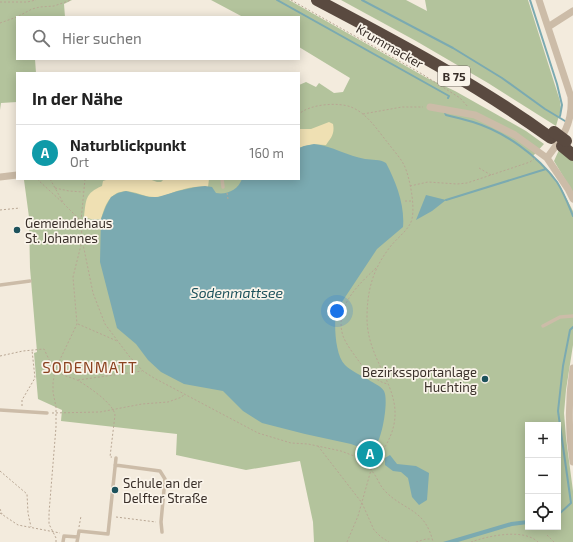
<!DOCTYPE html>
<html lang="de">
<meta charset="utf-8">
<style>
:root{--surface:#fff;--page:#f6f6f6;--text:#222;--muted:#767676;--line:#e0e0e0;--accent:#db2777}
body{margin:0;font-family:"Exo 2",sans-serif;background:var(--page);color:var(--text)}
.controls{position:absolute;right:12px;bottom:12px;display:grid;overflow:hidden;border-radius:0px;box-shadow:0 2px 10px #0003}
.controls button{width:36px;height:36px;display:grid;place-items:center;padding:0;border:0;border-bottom:1px solid var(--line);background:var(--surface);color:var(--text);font:20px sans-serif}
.you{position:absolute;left:337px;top:311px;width:14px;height:14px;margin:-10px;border:3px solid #fff;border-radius:50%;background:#1a73e8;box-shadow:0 0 0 6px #1a73e833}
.badge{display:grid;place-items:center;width:26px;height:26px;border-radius:50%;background:var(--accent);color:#fff;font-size:13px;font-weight:700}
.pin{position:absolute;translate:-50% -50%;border:2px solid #fff;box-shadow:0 1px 4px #0006}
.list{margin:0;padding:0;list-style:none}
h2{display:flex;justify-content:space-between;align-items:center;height:52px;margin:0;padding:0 16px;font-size:17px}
h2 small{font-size:13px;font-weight:400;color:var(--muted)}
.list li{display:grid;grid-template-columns:26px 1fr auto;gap:12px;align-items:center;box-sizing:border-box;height:56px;padding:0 16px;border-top:1px solid var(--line)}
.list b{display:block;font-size:15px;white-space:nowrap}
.list p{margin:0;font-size:13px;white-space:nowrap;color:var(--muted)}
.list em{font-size:13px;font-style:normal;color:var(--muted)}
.icon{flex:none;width:22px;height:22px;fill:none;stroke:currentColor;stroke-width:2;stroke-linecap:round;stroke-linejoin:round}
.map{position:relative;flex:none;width:573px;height:542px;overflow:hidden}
.search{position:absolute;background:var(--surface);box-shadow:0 2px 10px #0003;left:16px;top:16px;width:284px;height:44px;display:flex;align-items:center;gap:10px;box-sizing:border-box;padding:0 14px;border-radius:0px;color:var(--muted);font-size:15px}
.panel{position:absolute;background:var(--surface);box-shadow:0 2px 10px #0003;left:16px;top:72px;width:284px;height:108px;border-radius:0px}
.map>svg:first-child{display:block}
</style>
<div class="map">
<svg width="573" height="542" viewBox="0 0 573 542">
<rect width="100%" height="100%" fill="#f3ebdd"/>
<!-- green -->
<path fill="#b3c39c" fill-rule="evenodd" d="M0 0H72L64 4 65 17H17V59H35L36 73H17V102L1 103 0 110Z
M211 0H289L427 78 455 91 526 131 544 144 533 156 552 174 560 186 573 211V345L566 390 564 413 566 438 573 491V542H314L313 522 300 461 246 470 176 455 177 434 61 421 62 410 38 399 34 353 37 352 30 268 29 217 24 180 299 179V85L306 82 316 87 319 83 334 93 343 92 350 78 299 47V17H243ZM528 425H558V527H528Z
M341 0H406L427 11 425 0H528L560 101 561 109 556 126 488 83 416 41Z
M559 150 573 161V193L554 161Z"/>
<!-- sand -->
<path fill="#efe0b3" d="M329 122 333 124C335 134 331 138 326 145 316 144 308 144 299 148V129H311Z
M109 179H149L157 182H161L164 179H209L208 187C198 185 183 189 174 192 169 194 162 197 156 197 143 198 131 187 117 193 107 198 104 209 101 219H91L84 217C86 200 85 193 102 186L103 181Z"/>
<!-- water -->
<path fill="#7baab1" d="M314 144C332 146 348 156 365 159 372 160 380 159 386 163 396 182 405 205 403 227L377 249 336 311C334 325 335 355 345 365 351 371 362 376 369 380 373 383 381 386 384 391 389 400 382 443 373 449L359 447 351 444 305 434 262 423 243 411 223 391 184 384 161 372 148 360 136 344 117 328 100 262 101 219 106 206 111 197 118 193 126 191 149 197H158L178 191 196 187 205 186 212 187 216 193C227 195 238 190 242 179H299V148L304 146Z
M426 195 446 200 432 211 416 220Z
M390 455 397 464 416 466 429 473 427 500 419 505 412 497 408 478 401 472 393 471 385 465V458Z
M528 520V524L512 526 458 542H443L511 522Z"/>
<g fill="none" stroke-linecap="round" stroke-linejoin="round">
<!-- stream -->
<path stroke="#7baab1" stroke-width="2" d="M277 0 449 96 448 98
M362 0 453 48 502 78 545 109 565 121
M530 0 557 84 562 105 560 116
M445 113 446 115C454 117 464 119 473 122 505 132 537 155 557 182 564 193 568 204 573 216
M446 200 546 169
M558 515 571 503 558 411 563 366 570 330 573 327"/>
<!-- path -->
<path stroke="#b8a693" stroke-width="1" stroke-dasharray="2 2" stroke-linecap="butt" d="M291 0 422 74 460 98 468 107
M0 2H27L36 0
M0 23 17 17 32 9 40 7 54 6 71 0
M363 114 402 107H423
M479 168 491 175
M37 179 63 203
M50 179 64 204 81 221
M85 179 81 221 82 239 93 293 105 324 129 356 143 371 154 378 258 433 291 443 308 444 341 451 362 459 378 457C422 399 367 372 367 318 367 290 373 269 390 247 396 239 405 233 410 224 417 213 410 177 404 165 400 157 393 150 388 143 378 131 367 113 351 107 338 102 310 104 299 114
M410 186 428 182 457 184 467 183 530 162 535 158
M55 188 69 191 83 192
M227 193 228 199
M405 201H412
M0 210 20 208
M376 268C358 285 334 307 343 336 346 344 353 353 358 360 365 370 376 382 388 384
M78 324 117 341
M0 356 23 351 44 349C47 355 51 365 56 370 63 377 72 377 79 381 90 388 113 403 115 415L110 457H112
M78 380 142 371
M22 406V400L35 378 32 350
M52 413 100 412 142 404 168 402 182 397 184 394
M318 446 362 503 374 530 381 537 389 542
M378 458 371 470C377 476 379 485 385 491 404 511 425 508 433 542
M0 471 27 494 28 513 31 527
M0 509 2 514
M0 513 18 525 60 533
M116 517 156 522
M79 527 81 516
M547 535 554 542
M56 542V538L49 524V513L56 427V407L53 392V383L55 370 77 324 73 277 82 241
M347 542 358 516 371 470 363 460
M416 542 426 539H431
M471 542C488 536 523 528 538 542"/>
<!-- lane -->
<path stroke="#ccbca8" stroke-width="3.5" d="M222 179 223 187
M0 285 30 281
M543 326 560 317 573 316
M0 410 47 413
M115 465 160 471 165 479 161 522 162 532
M78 537 79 531 108 534 116 458
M63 542 64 536 78 537 77 542"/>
<!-- street -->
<path stroke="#ccbca8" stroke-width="7" d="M539 0 571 97C573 124 562 138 547 158
M548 27 573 11
M430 107 475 115 515 135 547 158 568 189 573 199
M0 177 17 175
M573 368C568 400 568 430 573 462"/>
<!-- highway -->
<path stroke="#5a4a40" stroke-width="12" d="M317 0C397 42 478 85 551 138
M562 146 573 155"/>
<!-- highway-bridge -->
<path stroke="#5a4a40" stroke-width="12" d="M554 132 566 141"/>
</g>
<!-- markers -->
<g fill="#1d525c" stroke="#faf4ea" stroke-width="1.5">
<circle cx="17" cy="230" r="4"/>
<circle cx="485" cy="379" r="4"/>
<circle cx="115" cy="490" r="4"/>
</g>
<g text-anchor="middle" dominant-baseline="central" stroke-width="3.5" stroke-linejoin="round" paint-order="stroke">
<!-- shield labels -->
<rect fill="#faf4ea" stroke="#736a63" stroke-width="1" x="438" y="66" width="32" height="20" rx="3"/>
<g font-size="12" font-weight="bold" fill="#392f29">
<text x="454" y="76">B 75</text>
</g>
<!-- street labels -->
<g font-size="13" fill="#392f29" stroke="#faf4ea">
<text transform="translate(390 46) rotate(30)">Krummacker</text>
</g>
<!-- poi labels -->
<g font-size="13" fill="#392f29" stroke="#faf4ea" text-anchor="start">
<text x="25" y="223">Gemeindehaus<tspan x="25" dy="15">St. Johannes</tspan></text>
<text x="477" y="372" text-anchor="end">Bezirkssportanlage<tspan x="477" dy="15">Huchting</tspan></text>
<text x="123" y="483">Schule an der<tspan x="123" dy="15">Delfter Straße</tspan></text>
</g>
<!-- water labels -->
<g font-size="14" font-style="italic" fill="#1d525c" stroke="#faf4ea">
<text x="237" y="292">Sodenmattsee</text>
</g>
<!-- quarter labels -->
<g font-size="15" letter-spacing="1" fill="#8b421f" stroke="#faf4ea">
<text x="90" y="367">SODENMATT</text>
</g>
</g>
</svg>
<div class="controls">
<button>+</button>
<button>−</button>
<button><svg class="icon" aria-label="locate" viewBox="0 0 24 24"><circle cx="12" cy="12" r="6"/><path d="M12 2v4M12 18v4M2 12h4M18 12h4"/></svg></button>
</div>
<div class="you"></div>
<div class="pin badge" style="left:370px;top:454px;background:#0f9aa8">A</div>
<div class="search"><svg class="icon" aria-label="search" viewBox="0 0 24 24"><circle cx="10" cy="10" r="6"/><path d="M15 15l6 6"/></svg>Hier suchen</div>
<section class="panel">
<h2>In der Nähe<small></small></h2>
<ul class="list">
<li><span class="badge" style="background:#0f9aa8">A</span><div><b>Naturblickpunkt</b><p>Ort</p></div><em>160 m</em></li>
</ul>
</section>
</div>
